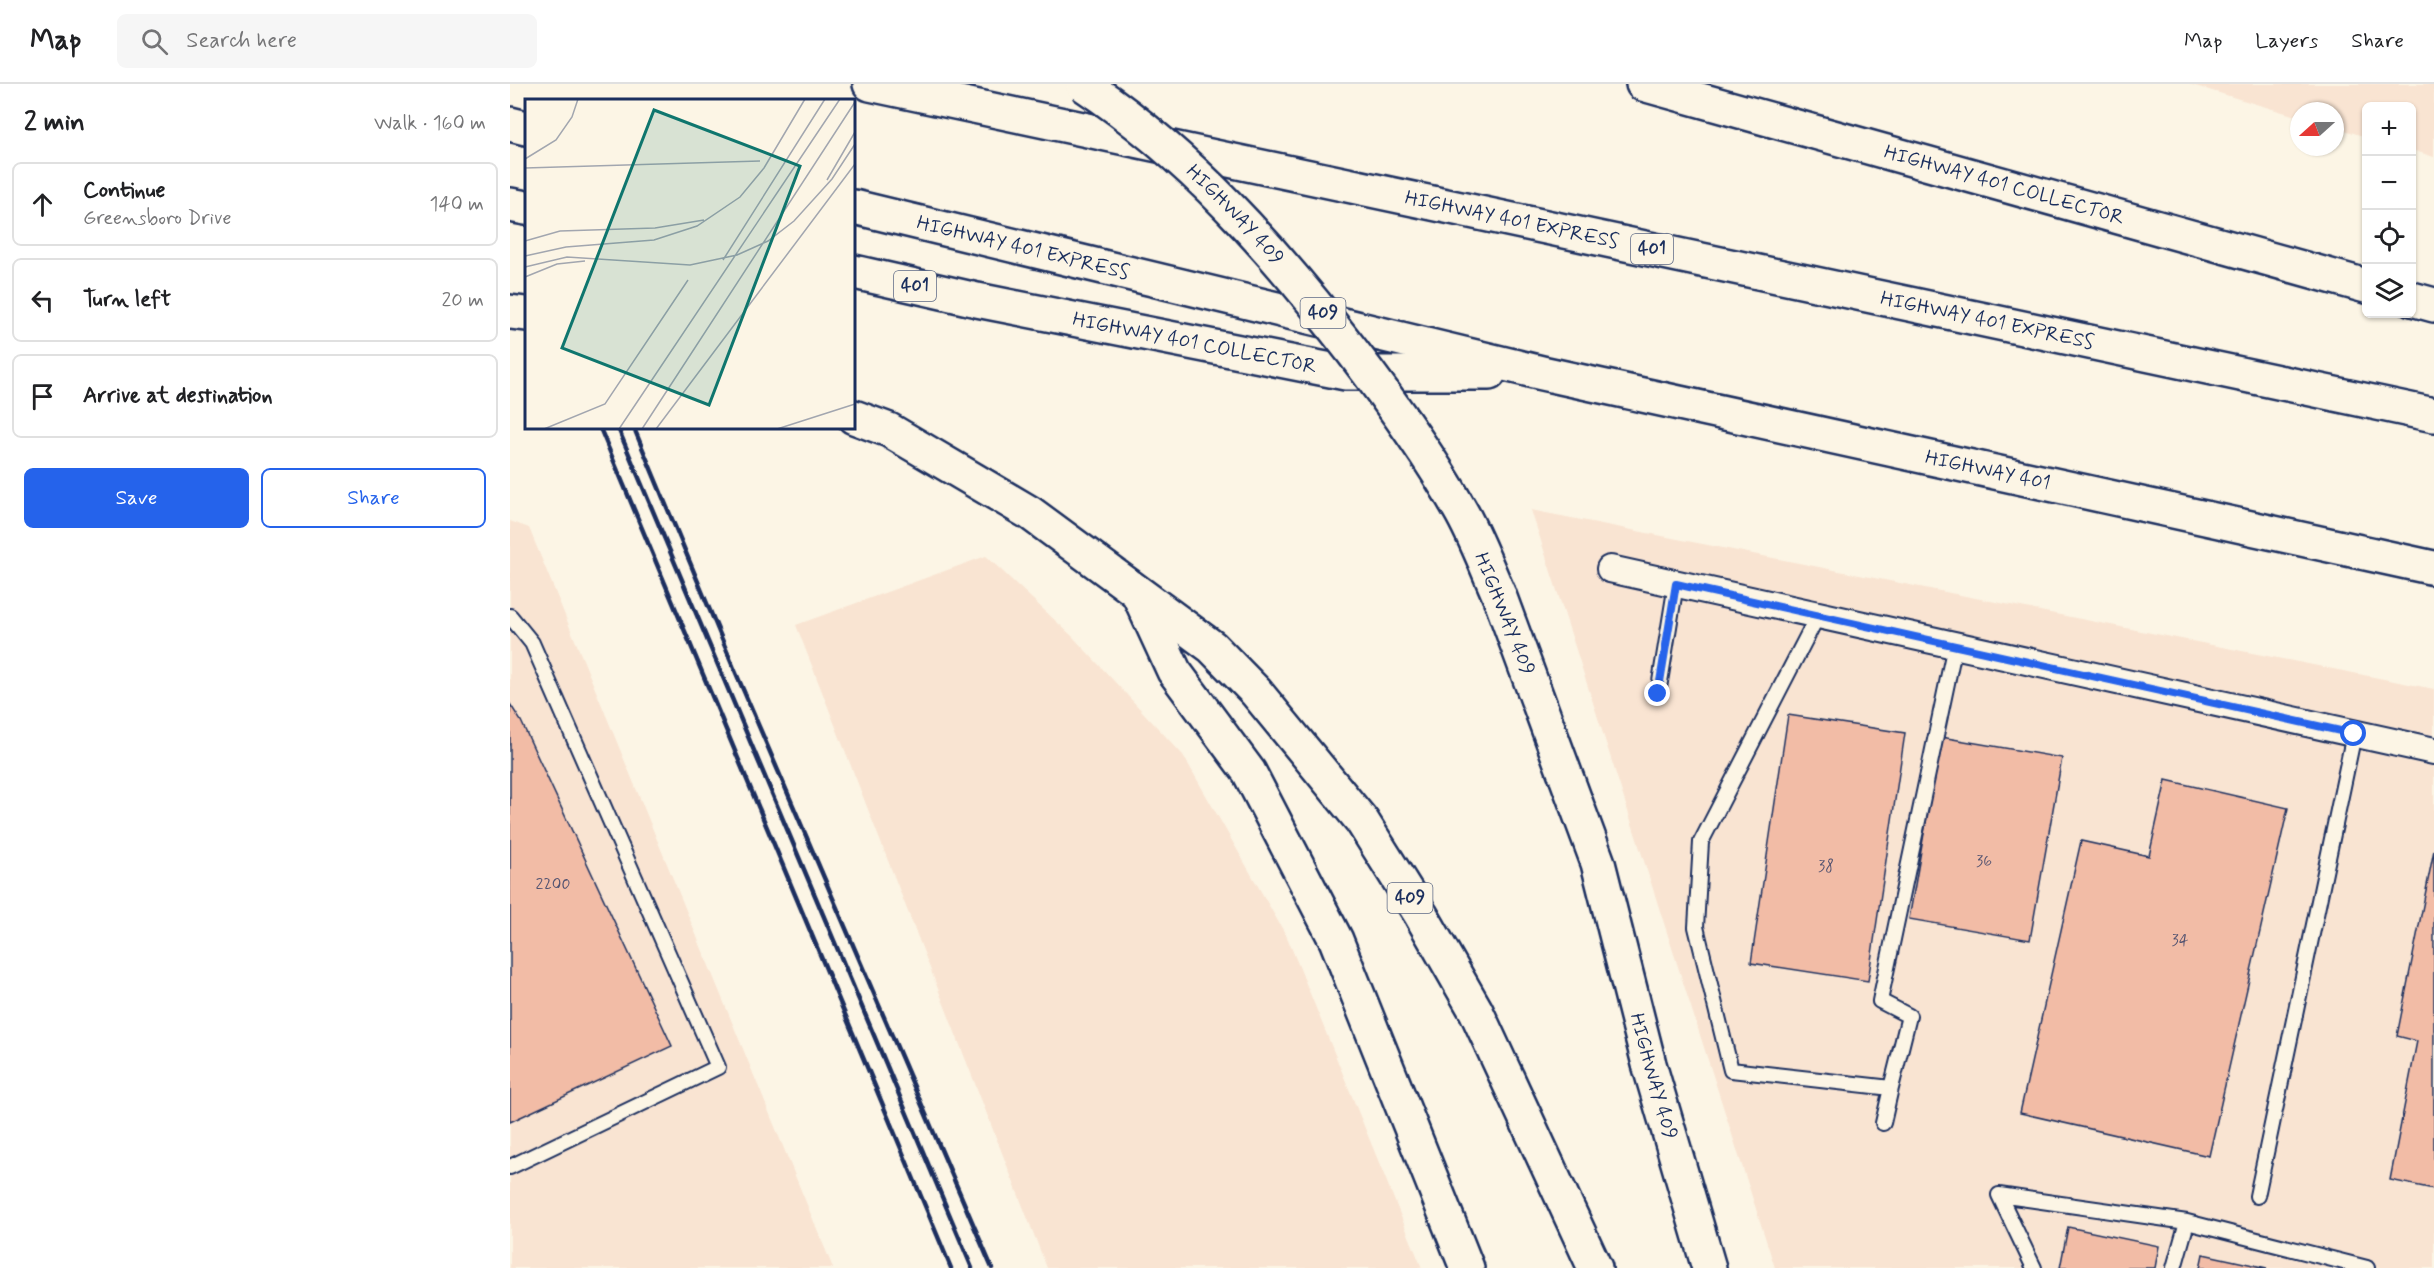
<!DOCTYPE html>
<meta charset="utf-8">
<style>
:root{--surface:#fff;--page:#f6f6f6;--text:#202124;--muted:#757577;--line:#e0e0e0;--accent:#2563eb}
body{margin:0;font-family:Mynerve,sans-serif;background:var(--page);color:var(--text)}
.controls{position:absolute;right:18px;top:18px;display:grid;overflow:hidden;border-radius:9px;box-shadow:0 2px 4px #0004}
.controls button{width:54px;height:54px;display:grid;place-items:center;padding:0;border:0;border-bottom:2px solid var(--line);background:var(--surface);color:var(--text);font:30px sans-serif}
.compass{position:absolute;left:1780px;top:18px;width:54px;height:54px;border-radius:50%;background:var(--surface);box-shadow:0 2px 4px #0004;rotate:249deg}
.stop{position:absolute;width:18px;height:18px;margin:-14px;border:4px solid #2563eb;border-radius:50%;background:#fff}
.stop.end{background:#2563eb;border-color:#fff;box-shadow:0 2px 6px #0008}
.list{margin:0;padding:0;list-style:none}
h2{display:flex;justify-content:space-between;align-items:center;height:78px;margin:0;padding:0 24px;font-size:26px}
h2 small{font-size:20px;font-weight:400;color:var(--muted)}
.list li{display:grid;grid-template-columns:39px 1fr auto;gap:18px;align-items:center;box-sizing:border-box;height:84px;margin:0 12px 12px;padding:0 12px;border:2px solid var(--line);border-radius:9px}
.list b{display:block;font-size:22px;white-space:nowrap}
.list p{margin:0;font-size:20px;white-space:nowrap;color:var(--muted)}
.list em{font-size:20px;font-style:normal;color:var(--muted)}
.actions{display:flex;gap:12px;padding:18px 24px}
.actions a{flex:1;padding:14px 0;border:2px solid var(--accent);border-radius:9px;text-align:center;font-size:21px;color:var(--accent)}
.actions .main{background:var(--accent);color:#fff}
.icon{flex:none;width:33px;height:33px;fill:none;stroke:currentColor;stroke-width:2;stroke-linecap:round;stroke-linejoin:round}
.map{position:relative;flex:none;width:1924px;height:1184px;overflow:hidden}
header{display:flex;align-items:center;gap:36px;box-sizing:border-box;height:84px;padding:0 30px;background:var(--surface);border-bottom:2px solid var(--line)}
header strong{font-size:28px}
nav{display:flex;gap:33px;margin-inline-start:auto;font-size:21px}
.search{width:420px;height:54px;background:var(--page);display:flex;align-items:center;gap:15px;box-sizing:border-box;padding:0 21px;border-radius:9px;color:var(--muted);font-size:22px}
main{display:flex}
aside{flex:1;background:var(--surface)}
.map>svg:first-child{display:block}
</style>
<header>
<strong>Map</strong>
<div class="search"><svg class="icon" aria-label="search" viewBox="0 0 24 24"><circle cx="10" cy="10" r="6"/><path d="M15 15l6 6"/></svg>Search here</div>
<nav><a>Map</a><a>Layers</a><a>Share</a></nav>
</header>
<main>
<aside>
<h2>2 min<small>Walk · 160 m</small></h2>
<ul class="list">
<li><svg class="icon" aria-label="ahead" viewBox="0 0 24 24"><path d="M12 20V5M6 11l6-6 6 6"/></svg><div><b>Continue</b><p>Greensboro Drive</p></div><em>140 m</em></li>
<li><svg class="icon" aria-label="left" viewBox="0 0 24 24"><path d="M17 20v-9H6M10 6l-5 5 5 5"/></svg><div><b>Turn left</b></div><em>20 m</em></li>
<li><svg class="icon" aria-label="arrive" viewBox="0 0 24 24"><path d="M6 21V4h12l-3 4 3 4H6"/></svg><div><b>Arrive at destination</b></div></li>
</ul>
<div class="actions"><a class="main">Save</a><a>Share</a></div>
</aside>
<div class="map">
<svg width="1924" height="1184" viewBox="0 0 1924 1184">
<rect width="100%" height="100%" fill="#fcf5e5"/>
<filter id="ink" filterUnits="userSpaceOnUse"><feTurbulence type="fractalNoise" baseFrequency=".0167" numOctaves="2"/><feDisplacementMap in="SourceGraphic" scale="12" xChannelSelector="R" yChannelSelector="G"/><feConvolveMatrix kernelMatrix="1 2 1 2 8 2 1 2 1" color-interpolation-filters="sRGB"/></filter>
<g filter="url(#ink)">
<!-- built -->
<path fill="#f9e4d2" d="M1679 0H1924V73L1902 66V22H1856V53L1825 43V27H1789V33Z
M1021 426 1924 605V1184H1265Z
M0 437 19 444 323 1184H0Z
M476 472 562 552 673 671 777 853 912 1184H537L286 541Z"/>
<!-- building -->
<path fill="#f2bca6" stroke="#1b2f5e" stroke-width="1.5" d="M0 620 11 637 162 962 0 1038Z
M1278 631 1395 649 1358 897 1241 879Z
M1431 653 1552 674 1520 856 1399 835Z
M1656 696 1778 724 1699 1072 1510 1029 1571 757 1639 772Z
M1924 766V1105L1880 1096 1907 957 1887 952Z
M1558 1143 1649 1162 1645 1184H1550Z
M1693 1170 1757 1184H1690Z"/>
<g fill="none" stroke-linecap="round" stroke-linejoin="round">
<defs>
<path id="service" d="M1308 531 1191 758 1186 843 1221 986 1381 1004 1399 932 1370 917 1445 561
M0 532 22 559 208 983 0 1083
M1148 610 1166 500
M1373 1039 1381 1004
M1489 1111 1677 1138
M1489 1111 1524 1184
M1747 1112 1844 650
M1664 1184 1677 1138 1857 1184"/>
<path id="minor" d="M1100 485 1924 667"/>
<g id="motorway">
<path id="s1" d="M360 0 1924 331"/>
<path id="s2" d="M1133 0 1856 202"/>
<path d="M0 40 16 44"/>
<path d="M0 121 16 124"/>
<path id="s3" d="M344 123 1032 289 1924 484"/>
<path id="s4" d="M344 188 467 216 836 289H979"/>
<path d="M1902 215 1924 221"/>
<path d="M0 228 16 230"/>
<path d="M344 333 379 346 520 429 702 563 746 608 852 737 911 831 966 927 1085 1184"/>
<path d="M629 511 664 587 739 688 826 856 957 1184"/>
<path id="s5" d="M989 511 1088 779 1139 980 1199 1184"/>
</g>
</defs>
<!-- service casing -->
<use href="#service" stroke="#1b2f5e" stroke-width="18"/>
<!-- minor casing -->
<use href="#minor" stroke="#1b2f5e" stroke-width="30"/>
<!-- motorway casing -->
<use href="#motorway" stroke="#1b2f5e" stroke-width="38"/>
<!-- service -->
<use href="#service" stroke="#fcf5e5" stroke-width="14"/>
<!-- minor -->
<use href="#minor" stroke="#fcf5e5" stroke-width="26"/>
<!-- motorway -->
<use href="#motorway" stroke="#fcf5e5" stroke-width="33"/>
<!-- rail -->
<path stroke="#1b2f5e" stroke-width="4.5" d="M90 344 441 1184
M108 344 462 1184
M124 344 226 589 482 1184"/>
<defs>
<g id="motorway-bridge">
<path id="s6" d="M573 0C679 70 765 167 842 267 881 318 918 369 949 424 965 451 976 482 989 511"/>
</g>
</defs>
<!-- motorway-bridge casing -->
<use href="#motorway-bridge" stroke="#1b2f5e" stroke-width="38" stroke-linecap="butt"/>
<!-- motorway-bridge -->
<use href="#motorway-bridge" stroke="#fcf5e5" stroke-width="33"/>
</g>
</g>
<g fill="none" stroke-linecap="round" stroke-linejoin="round" filter="url(#ink)">
<!-- route -->
<path stroke="#2563eb" stroke-width="8" d="M1148 610 1166 500 1844 650"/>
</g>
<g text-anchor="middle" dominant-baseline="central" stroke-width="5" stroke-linejoin="round" paint-order="stroke">
<!-- number labels -->
<g font-size="16" fill="#515270">
<text x="1474" y="777">36</text>
<text x="1316" y="782">38</text>
<text x="43" y="800">2200</text>
<text x="1670" y="856">34</text>
</g>
<!-- shield labels -->
<g fill="#fcf5e5" stroke="#5e6a86" stroke-width="1.5">
<rect x="1121" y="150" width="42" height="30" rx="4.5"/>
<rect x="384" y="187" width="42" height="30" rx="4.5"/>
<rect x="790.5" y="214" width="45" height="30" rx="4.5"/>
<rect x="877.5" y="799" width="45" height="30" rx="4.5"/>
</g>
<g font-size="18" font-weight="bold" fill="#1b2f5e">
<text x="1142" y="165">401</text>
<text x="405" y="202">401</text>
<text x="813" y="229">409</text>
<text x="900" y="814">409</text>
</g>
<!-- street labels -->
<g font-size="20" fill="#1b2f5e" stroke="#fcf5e5">
<text stroke="none"><textPath href="#s2" startOffset="375">HIGHWAY 401 COLLECTOR</textPath></text>
<text stroke="none"><textPath href="#s6" startOffset="201">HIGHWAY 409</textPath></text>
<text stroke="none"><textPath href="#s1" startOffset="656">HIGHWAY 401 EXPRESS</textPath></text>
<text stroke="none"><textPath href="#s3" startOffset="174">HIGHWAY 401 EXPRESS</textPath></text>
<text stroke="none"><textPath href="#s1" startOffset="1142">HIGHWAY 401 EXPRESS</textPath></text>
<text stroke="none"><textPath href="#s4" startOffset="348">HIGHWAY 401 COLLECTOR</textPath></text>
<text stroke="none"><textPath href="#s3" startOffset="1164">HIGHWAY 401</textPath></text>
<text transform="translate(994 530) rotate(68)">HIGHWAY 409</text>
<text stroke="none"><textPath href="#s5" startOffset="506">HIGHWAY 409</textPath></text>
</g>
</g>
<!-- overview -->
<g transform="translate(15 15)">
<rect width="330" height="330" fill="#fcf5e5"/>
<path fill="none" stroke="#a2a6af" stroke-width="1.5" d="M0 60 31 41 47 18 53 0M0 69 235 62M302 81 330 33M0 142 35 132 130 129 179 121M0 157 41 148 129 141 172 127 215 98 239 69 280 0M198 161 300 0M0 168 42 158 165 166 212 156 243 142 269 122 307 80 330 45M0 178 32 165 60 162M19 330 80 305 163 181M94 330 315 0M117 330 330 3M131 330 330 65M252 330 330 305"/>
<path fill="#0f766e" fill-opacity="0.15" stroke="#0f766e" stroke-width="3" d="M129 11 275 67 184 306 37 249Z"/>
<rect width="330" height="330" fill="none" stroke="#1b2f5e" stroke-width="3"/>
</g>
</svg>
<div class="controls">
<button>+</button>
<button>−</button>
<button><svg class="icon" aria-label="locate" viewBox="0 0 24 24"><circle cx="12" cy="12" r="6"/><path d="M12 2v4M12 18v4M2 12h4M18 12h4"/></svg></button>
<button><svg class="icon" aria-label="layers" viewBox="0 0 24 24"><path d="M12 4l9 5-9 5-9-5zM3 14l9 5 9-5"/></svg></button>
</div>
<svg class="compass" viewBox="-18 -18 36 36"><path d="M0-13l5 13h-10z" fill="#e53935"/><path d="M0 13l5-13h-10z" fill="#757577"/></svg>
<div class="stop" style="left:1844px;top:650px"></div>
<div class="stop end" style="left:1148px;top:610px"></div>
</div>
</main>
